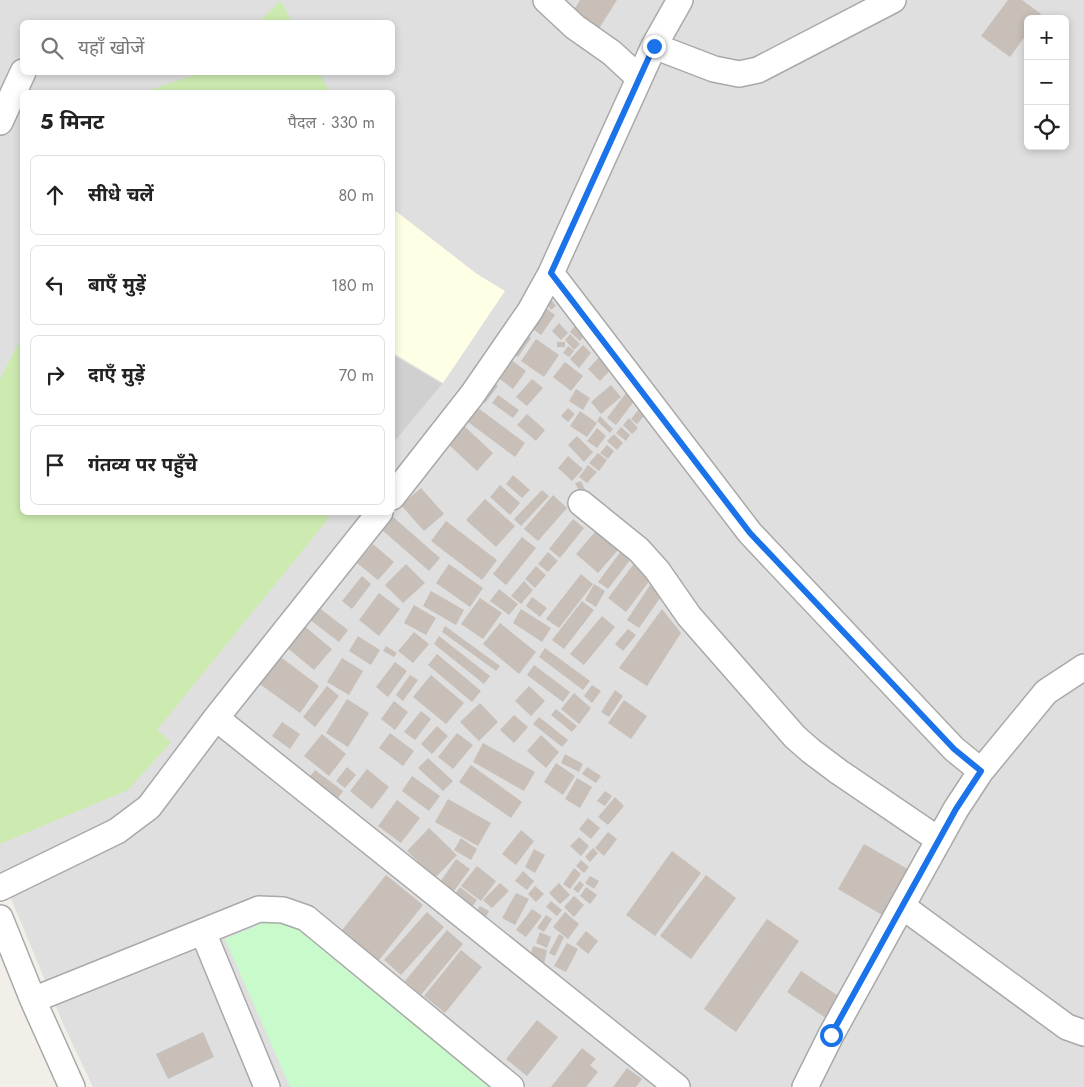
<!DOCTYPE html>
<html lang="hi">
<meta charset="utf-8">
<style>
:root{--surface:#fff;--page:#f2f2f2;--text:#222;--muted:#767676;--line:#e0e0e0}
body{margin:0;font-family:Jost,"Noto Sans Devanagari",sans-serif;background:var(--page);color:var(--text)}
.controls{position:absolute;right:15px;top:15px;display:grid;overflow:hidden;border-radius:8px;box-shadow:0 2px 8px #0003}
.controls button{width:45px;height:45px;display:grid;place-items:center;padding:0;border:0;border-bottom:1px solid var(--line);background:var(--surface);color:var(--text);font:25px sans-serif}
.stop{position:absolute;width:15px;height:15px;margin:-11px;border:4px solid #1a73e8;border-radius:50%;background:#fff}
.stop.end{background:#1a73e8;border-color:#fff;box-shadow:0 1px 5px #0008}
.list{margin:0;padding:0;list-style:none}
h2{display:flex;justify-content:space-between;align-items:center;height:65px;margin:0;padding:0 20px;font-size:21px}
h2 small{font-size:16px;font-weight:400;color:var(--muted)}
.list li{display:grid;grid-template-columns:32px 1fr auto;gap:15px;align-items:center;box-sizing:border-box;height:80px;margin:0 10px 10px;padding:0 10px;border:1px solid var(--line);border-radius:8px}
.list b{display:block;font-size:19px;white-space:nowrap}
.list em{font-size:16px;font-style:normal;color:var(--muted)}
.icon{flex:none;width:28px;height:28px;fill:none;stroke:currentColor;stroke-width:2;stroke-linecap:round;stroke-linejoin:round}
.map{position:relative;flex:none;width:1084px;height:1087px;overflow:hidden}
.search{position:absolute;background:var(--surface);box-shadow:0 2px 8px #0003;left:20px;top:20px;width:375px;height:55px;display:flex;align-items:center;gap:12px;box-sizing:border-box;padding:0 18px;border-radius:8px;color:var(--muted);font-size:19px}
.panel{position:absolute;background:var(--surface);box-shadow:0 2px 8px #0003;left:20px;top:90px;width:375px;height:425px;border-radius:8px}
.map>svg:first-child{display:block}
</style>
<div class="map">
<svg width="1084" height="1087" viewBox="0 0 1084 1087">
<rect width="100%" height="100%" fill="#f2efe9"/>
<!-- residential -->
<path fill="#e0dfdf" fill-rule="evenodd" d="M0 0H1084V1087H93L64 1026 0 872ZM1028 19H1065V146H1028ZM22 22H392V72H22ZM22 92H392V512H22Z"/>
<!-- education -->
<path fill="#ffffe5" d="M393 209 477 274 505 291 443 383 393 353Z"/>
<!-- religious -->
<path fill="#d0d0d0" d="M393 355 442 384 393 443Z"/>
<!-- grass -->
<path fill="#cdebb0" d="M281 1 292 22H259L280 1Z
M200 73H319L330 92H149L150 90Z
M22 336V512H323L329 518 157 730 171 742 128 790 0 844V379Z"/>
<!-- park -->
<path fill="#c8facc" d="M282 915 489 1087H290L225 939Z"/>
<!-- building -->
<path fill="#c7bfb8" d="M580 0H617L595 35 569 18Z
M1008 0H1022L1041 14 1038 19H1028V32L1010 57 981 36Z
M546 293 556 306 551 310 541 297Z
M543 306 555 315 541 335 529 326Z
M578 322 588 331 580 341 570 332Z
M559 323 568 333 561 340 552 331Z
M521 330 531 338 518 357 507 350Z
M570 334 580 344 574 350 565 340Z
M536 339 559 355 544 377 521 361Z
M557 342H565V347H557Z
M583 345 591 353 579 368 570 359Z
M568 346 574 351 569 357 563 353Z
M603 353 616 364 600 381 588 369Z
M510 359 526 371 513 389 496 376Z
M565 362 583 376 571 391 553 377Z
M489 378 498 386 485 403 476 397Z
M532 379 543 388 527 406 516 397Z
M611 385 621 397 601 414 591 402Z
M576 389 590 398 583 410 569 401Z
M626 393 635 400 616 425 607 418Z
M498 395 519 410 513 418 492 403Z
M474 405 525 443 515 457 464 419Z
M568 408 575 414 568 422 561 416Z
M639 409 645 415 637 424 631 419Z
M580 411 597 423 587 437 570 426Z
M527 414 545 430 536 441 517 425Z
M600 416 613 429 610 433 597 421Z
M629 418 638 428 632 434 623 425Z
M462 424 493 453 477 471 446 442Z
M621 427 630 435 626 441 616 433Z
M597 428 606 436 597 448 587 441Z
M614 434 623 443 617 450 607 441Z
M577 436 593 452 584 462 568 445Z
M607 445 614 451 608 459 600 453Z
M598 453 607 460 599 471 589 463Z
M568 456 583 469 572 481 558 468Z
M588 465 597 472 587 483 579 477Z
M513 475 530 490 522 498 506 484Z
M581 481 586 492 581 495 575 483Z
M500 485 520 503 510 515 490 497Z
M421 488 444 514 424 531 401 505Z
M542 490 549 496 521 526 514 519Z
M553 495 567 508 538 541 524 529Z
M485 499 515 526 496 547 466 520Z
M392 516 440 558 429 571 381 529Z
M573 519 584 528 560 558 549 549Z
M446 521 497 560 482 580 431 541Z
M602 524 624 543 598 573 576 554Z
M522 537 536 548 506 585 493 574Z
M373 544 394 562 378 580 357 563Z
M624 547 634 555 608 589 598 582Z
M548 552 558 561 548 572 538 564Z
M636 561 654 575 626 612 608 598Z
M406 564 425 583 403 603 385 585Z
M449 564 483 588 470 607 436 583Z
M536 566 546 575 535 588 525 579Z
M581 574 593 584 559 628 546 619Z
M362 576 371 584 352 609 342 601Z
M524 581 533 590 521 604 511 596Z
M652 582 665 591 639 628 627 620Z
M594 584 605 591 596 607 585 600Z
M499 589 518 604 509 615 490 601Z
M431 591 464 610 456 625 423 606Z
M379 593 400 609 379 636 359 620Z
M532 597 547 608 540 617 526 606Z
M480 598 502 613 483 639 461 624Z
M582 601 594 610 564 649 552 640Z
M414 605 436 618 426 635 404 623Z
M318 607 348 630 339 642 309 619Z
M521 609 551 628 542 642 513 623Z
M662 609 681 633 647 686 619 668Z
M602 616 615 627 584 665 570 654Z
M500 623 536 652 519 674 483 644Z
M303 625 332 649 314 670 285 646Z
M445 626 500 666 496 671 442 632Z
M628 629 636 635 623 651 615 644Z
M414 632 429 644 413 663 398 651Z
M358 636 380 650 371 665 349 651Z
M439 636 490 676 484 684 434 644Z
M386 646 397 653 394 657 383 651Z
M545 648 590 681 583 690 539 657Z
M274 652 319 686 300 713 254 680Z
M437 654 481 691 472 702 428 665Z
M342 658 363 671 349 695 327 682Z
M395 662 407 671 388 697 376 687Z
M534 665 570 692 563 702 527 675Z
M410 675 418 680 403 701 396 695Z
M431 675 464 703 446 724 413 697Z
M592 685 601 691 592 703 584 696Z
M327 686 339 696 315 727 303 717Z
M529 686 545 701 531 716 515 701Z
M615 690 623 696 609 717 601 712Z
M574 693 591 708 579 724 561 709Z
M347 699 369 713 348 747 326 733Z
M624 700 647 716 631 739 608 723Z
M394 701 408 712 395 730 381 719Z
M480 703 498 722 479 741 460 722Z
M556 709 577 726 572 732 551 715Z
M421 711 431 719 415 740 404 732Z
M514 715 528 727 514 743 500 730Z
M539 717 568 740 562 747 533 724Z
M282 722 300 734 290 749 272 736Z
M437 726 448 736 432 754 421 744Z
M390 733 414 751 403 766 379 748Z
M457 733 473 745 453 769 438 757Z
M322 734 346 754 329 776 304 756Z
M541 735 559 752 546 768 527 751Z
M483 743 535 772 524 791 473 762Z
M565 754 583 764 579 772 561 763Z
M428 758 453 781 443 791 418 768Z
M556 763 575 776 563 795 544 782Z
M471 765 522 802 511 818 459 782Z
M347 767 356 775 345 788 336 781Z
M587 767 601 776 596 783 582 774Z
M367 769 389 787 372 809 350 791Z
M315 770 343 791 334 804 305 783Z
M412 776 440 796 429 811 402 791Z
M577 778 592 787 580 808 565 799Z
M605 791 612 796 605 806 597 801Z
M615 797 624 806 608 825 598 817Z
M448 799 491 823 478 846 435 822Z
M397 800 420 818 401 843 378 826Z
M588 818 600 828 591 839 579 829Z
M429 828 457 855 435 878 407 851Z
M521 830 534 841 516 865 502 854Z
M608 832 617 839 604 856 595 848Z
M579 837 589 846 581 856 570 846Z
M461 838 477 849 471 860 454 850Z
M864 844 913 872 887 918 838 889Z
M593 848 598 853 590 862 585 857Z
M534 849 545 855 535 873 525 867Z
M672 851 701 873 655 936 626 915Z
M456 859 470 869 451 895 438 885Z
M581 860 589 867 584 873 576 866Z
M477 866 496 881 481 901 461 886Z
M574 868 581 874 570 889 563 884Z
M523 871 534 881 527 890 515 881Z
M386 875 423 905 376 964 339 934Z
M706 875 736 898 691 959 660 936Z
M590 876 599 881 594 889 585 883Z
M580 881 584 885 578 893 573 889Z
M500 883 509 891 492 908 483 900Z
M559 883 570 895 560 904 549 893Z
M535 886 544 894 536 902 528 894Z
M460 887 477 900 469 911 452 898Z
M586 887 597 895 590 904 580 896Z
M516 893 529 899 515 925 502 918Z
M574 896 584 905 574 917 564 907Z
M551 901 562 910 557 916 546 907Z
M480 906 489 911 483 922 473 917Z
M532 909 542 916 526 937 516 930Z
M427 912 444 927 401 975 384 960Z
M565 912 579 924 568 939 553 927Z
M546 915 552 919 544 932 537 928Z
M767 919 799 941 736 1032 704 1009Z
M447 930 463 944 421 995 405 981Z
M586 931 598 941 588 954 576 944Z
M540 932 551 937 547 948 536 943Z
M559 934 564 937 555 956 549 953Z
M567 943 578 949 566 972 554 966Z
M533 946 547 950 544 964 529 960Z
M461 950 482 967 445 1013 424 996Z
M801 971 843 999 829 1020 787 992Z
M537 1020 558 1037 527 1076 506 1059Z
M203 1032 214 1057 168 1079 156 1054Z
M582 1048 596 1059 590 1065 598 1072 586 1087H551Z
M627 1068 642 1079 636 1087H613Z"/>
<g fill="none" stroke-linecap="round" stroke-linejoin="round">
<defs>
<path id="minor" d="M546 0 575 27 612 53 639 78
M654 46 714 69 739 74 758 70 893 0
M0 122 23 72
M551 273 750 533 954 749 981 771
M392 497 472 395 530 311 551 273 654 46 680 0
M581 503 639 550 657 570 689 616 795 737 811 751 839 772 939 840
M216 718 677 1087
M0 888 117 831 149 807 216 718 380 512
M902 906 1067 1027 1084 1033
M0 918 33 1000 72 1087
M203 932 267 1087
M33 1000 259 909 283 910 306 918 511 1087
M805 1087 831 1035 902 906 956 809 981 771 1046 692 1084 667"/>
</defs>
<!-- minor casing -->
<use href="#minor" stroke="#a9a9a9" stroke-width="28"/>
<!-- minor -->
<use href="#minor" stroke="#fff" stroke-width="25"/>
</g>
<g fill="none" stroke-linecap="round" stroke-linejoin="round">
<!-- route -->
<path stroke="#1a73e8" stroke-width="6" d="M654 46 551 273 750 533 954 749 981 771 956 809 831 1035"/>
</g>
</svg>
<div class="controls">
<button>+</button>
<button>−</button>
<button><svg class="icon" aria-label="locate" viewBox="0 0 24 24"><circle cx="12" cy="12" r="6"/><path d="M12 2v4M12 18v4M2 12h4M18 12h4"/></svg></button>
</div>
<div class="stop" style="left:831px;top:1035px"></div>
<div class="stop end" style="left:654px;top:46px"></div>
<div class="search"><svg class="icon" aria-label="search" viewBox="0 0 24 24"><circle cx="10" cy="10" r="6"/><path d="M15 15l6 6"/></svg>यहाँ खोजें</div>
<section class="panel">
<h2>5 मिनट<small>पैदल · 330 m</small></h2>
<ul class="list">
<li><svg class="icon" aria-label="ahead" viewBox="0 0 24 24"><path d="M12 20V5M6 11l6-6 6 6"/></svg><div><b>सीधे चलें</b></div><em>80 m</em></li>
<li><svg class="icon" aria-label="left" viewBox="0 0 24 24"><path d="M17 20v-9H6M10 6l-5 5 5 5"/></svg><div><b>बाएँ मुड़ें</b></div><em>180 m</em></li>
<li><svg class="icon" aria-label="right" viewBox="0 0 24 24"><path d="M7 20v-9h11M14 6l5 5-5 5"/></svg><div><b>दाएँ मुड़ें</b></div><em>70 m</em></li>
<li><svg class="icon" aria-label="arrive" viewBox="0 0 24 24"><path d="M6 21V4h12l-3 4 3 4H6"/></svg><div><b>गंतव्य पर पहुँचे</b></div></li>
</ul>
</section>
</div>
